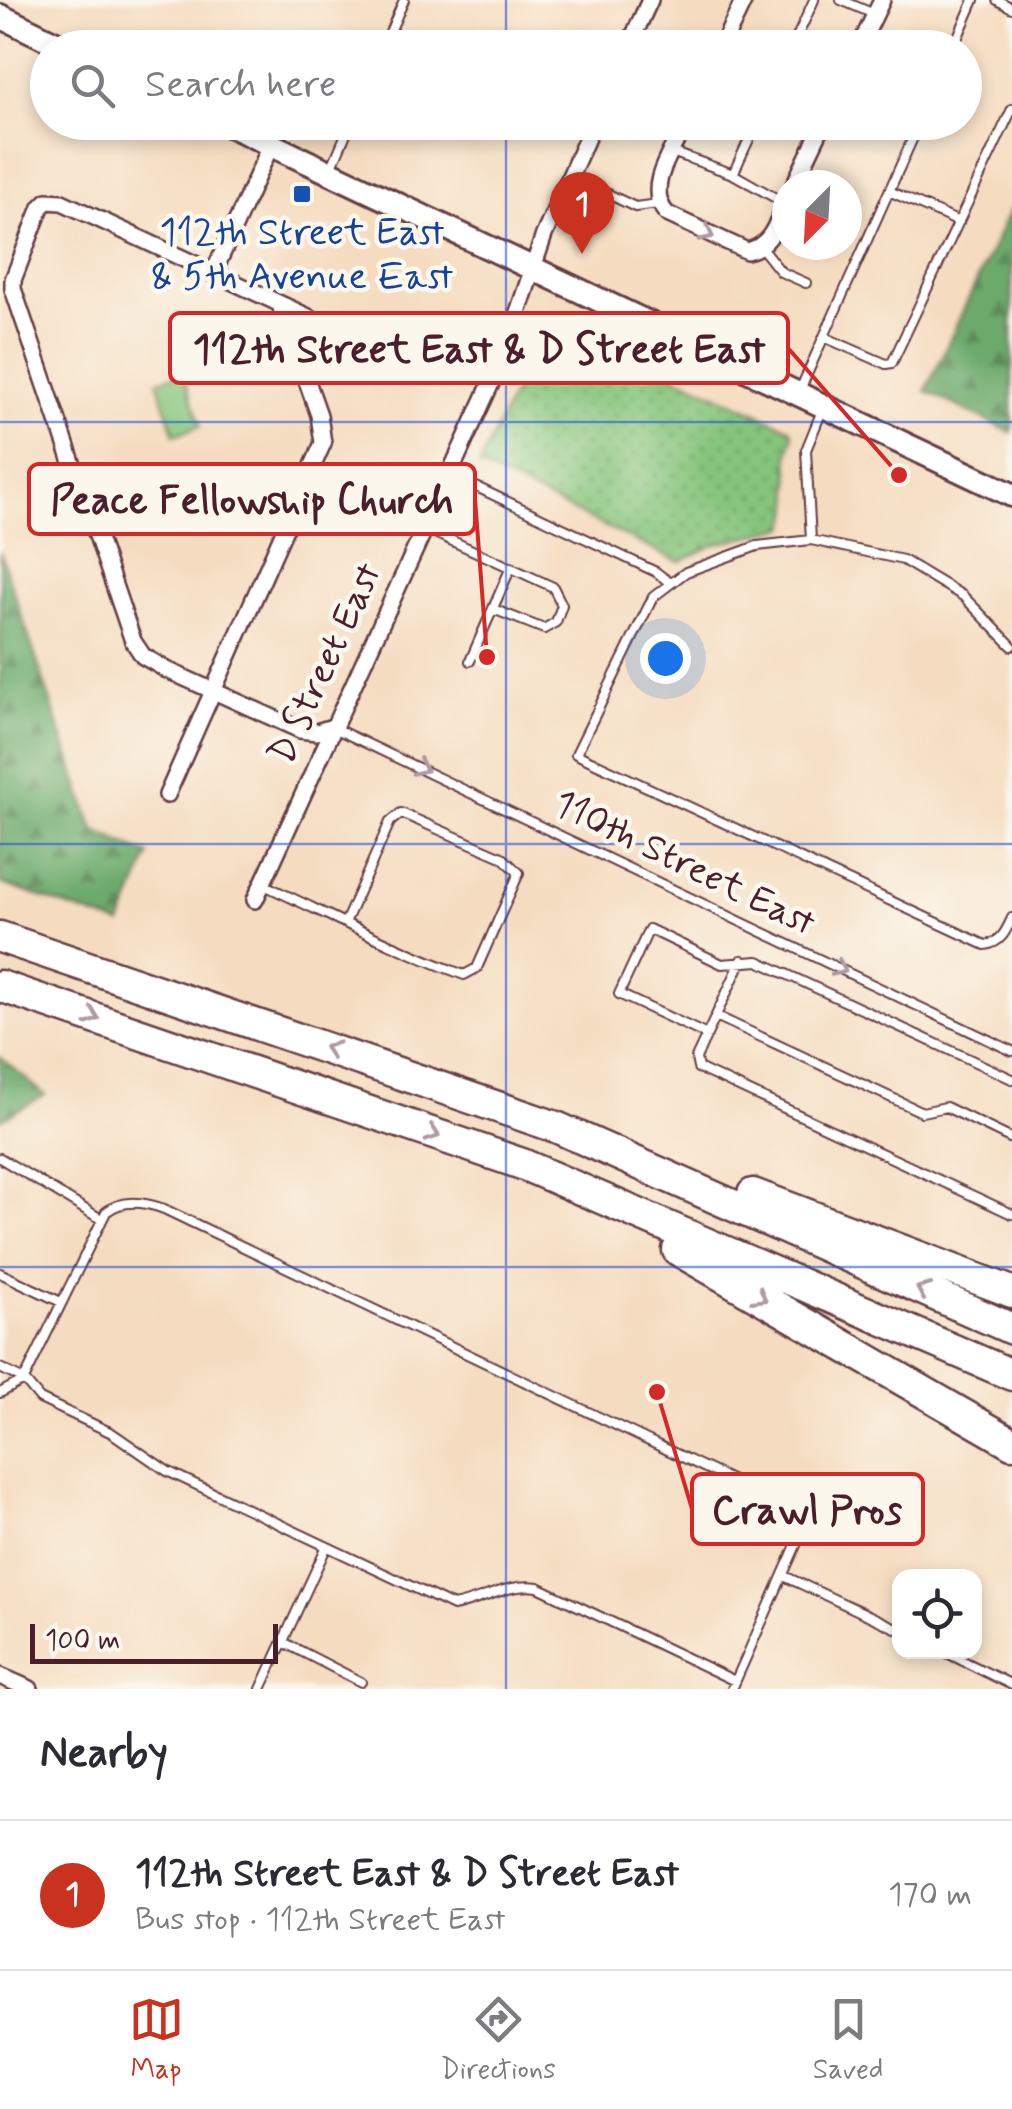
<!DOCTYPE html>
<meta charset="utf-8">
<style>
:root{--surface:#fff;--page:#f2f2f3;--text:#2b2b33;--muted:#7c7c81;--line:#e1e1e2;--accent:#c8321e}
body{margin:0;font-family:Mynerve,sans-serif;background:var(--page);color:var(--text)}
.controls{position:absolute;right:30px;bottom:30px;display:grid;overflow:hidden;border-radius:20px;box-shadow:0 5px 15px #0003}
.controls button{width:90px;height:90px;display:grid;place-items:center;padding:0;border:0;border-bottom:2px solid var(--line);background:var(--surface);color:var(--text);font:50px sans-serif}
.compass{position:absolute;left:772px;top:170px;width:90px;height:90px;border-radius:50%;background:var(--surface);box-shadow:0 5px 15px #0003;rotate:204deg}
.scale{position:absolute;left:30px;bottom:25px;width:248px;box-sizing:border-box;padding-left:10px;border:5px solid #4a1f2b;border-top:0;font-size:28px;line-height:35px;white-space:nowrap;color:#4a1f2b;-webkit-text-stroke:8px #fbf7ec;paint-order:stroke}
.you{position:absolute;left:665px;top:658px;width:35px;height:35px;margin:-25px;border:8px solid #fff;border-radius:50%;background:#1a73e8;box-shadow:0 0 0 15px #1a73e833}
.badge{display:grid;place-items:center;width:65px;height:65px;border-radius:50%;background:var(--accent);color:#fff;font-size:32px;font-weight:700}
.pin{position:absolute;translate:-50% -82px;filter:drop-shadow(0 2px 5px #0008)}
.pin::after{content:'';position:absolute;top:52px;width:35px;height:30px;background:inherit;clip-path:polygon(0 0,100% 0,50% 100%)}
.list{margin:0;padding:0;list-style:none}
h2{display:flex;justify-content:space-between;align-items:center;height:130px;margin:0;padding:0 40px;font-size:42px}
h2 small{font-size:32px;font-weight:400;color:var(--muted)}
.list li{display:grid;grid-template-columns:65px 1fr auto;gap:30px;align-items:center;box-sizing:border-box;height:150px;padding:0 40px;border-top:2px solid var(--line)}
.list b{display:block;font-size:38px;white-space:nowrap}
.list p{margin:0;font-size:32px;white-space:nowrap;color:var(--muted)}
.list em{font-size:32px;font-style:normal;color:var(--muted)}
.icon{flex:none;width:55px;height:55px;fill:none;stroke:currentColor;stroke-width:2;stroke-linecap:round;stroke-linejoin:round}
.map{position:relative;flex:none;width:1012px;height:1689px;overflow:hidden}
.search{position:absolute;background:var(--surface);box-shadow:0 5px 15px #0003;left:30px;right:30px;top:30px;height:110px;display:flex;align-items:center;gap:25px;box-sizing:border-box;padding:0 35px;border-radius:55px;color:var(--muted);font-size:38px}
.sheet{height:280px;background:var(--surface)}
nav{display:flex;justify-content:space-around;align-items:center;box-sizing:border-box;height:140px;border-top:2px solid var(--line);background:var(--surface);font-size:28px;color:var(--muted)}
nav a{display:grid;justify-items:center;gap:5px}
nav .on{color:var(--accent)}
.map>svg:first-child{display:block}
</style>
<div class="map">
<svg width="1012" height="1689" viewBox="0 0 1012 1689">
<defs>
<pattern id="grass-dots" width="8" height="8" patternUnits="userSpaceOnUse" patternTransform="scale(2.5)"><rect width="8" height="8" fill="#85c57c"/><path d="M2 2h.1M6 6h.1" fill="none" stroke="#6f9f66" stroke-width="1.8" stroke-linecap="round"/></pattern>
<pattern id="forest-firs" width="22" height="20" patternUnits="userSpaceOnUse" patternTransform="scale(2.5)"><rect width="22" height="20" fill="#6caa6c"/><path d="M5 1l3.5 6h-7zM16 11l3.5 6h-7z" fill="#5b8a59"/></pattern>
</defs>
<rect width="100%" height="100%" fill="#fbf7ec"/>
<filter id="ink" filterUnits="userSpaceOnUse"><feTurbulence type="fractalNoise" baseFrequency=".01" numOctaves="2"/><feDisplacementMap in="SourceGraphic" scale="20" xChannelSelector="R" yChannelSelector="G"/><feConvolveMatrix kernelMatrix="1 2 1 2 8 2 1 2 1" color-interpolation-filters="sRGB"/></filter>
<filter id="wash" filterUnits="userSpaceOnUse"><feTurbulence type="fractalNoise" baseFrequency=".0048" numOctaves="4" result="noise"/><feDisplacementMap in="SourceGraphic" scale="40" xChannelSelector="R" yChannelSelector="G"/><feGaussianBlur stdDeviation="2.25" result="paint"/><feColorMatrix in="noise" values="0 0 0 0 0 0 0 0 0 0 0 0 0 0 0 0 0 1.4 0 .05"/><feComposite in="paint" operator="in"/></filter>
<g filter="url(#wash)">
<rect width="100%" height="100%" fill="#f5dcc0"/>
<!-- grass -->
<path fill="url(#grass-dots)" stroke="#687254" stroke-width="2.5" d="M557 321 791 429 793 436C781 465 799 499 786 527L716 544 679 562 479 466 544 327Z"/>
<!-- forest -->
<path fill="url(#forest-firs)" stroke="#5b644c" stroke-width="2.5" d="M1012 205V433L926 391Z
M0 552 94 830 149 855 121 925 0 883Z
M0 1057 45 1095 0 1120Z"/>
<!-- park -->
<path fill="#85c57c" stroke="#687254" stroke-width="2.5" d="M183 372 201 426 175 435 157 381Z"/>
</g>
<g filter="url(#ink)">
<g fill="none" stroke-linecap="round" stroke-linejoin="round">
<defs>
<path id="service" d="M841 0 874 14
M997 0 1012 8
M383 48 404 0
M792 48 814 0
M953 48 974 0
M672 152 733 174 786 204
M331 169 351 122
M803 170 835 185
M733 174 757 122
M602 191 635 207 658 204
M889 191 959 222
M761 247 781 272 806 283
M824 337 886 364 892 363 1012 109
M800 390 920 122
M449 474 656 572 669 582
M424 528 553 587 562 605 556 622 544 629 493 609
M811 540 806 450 823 408
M1012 646 963 596 903 560 811 540 757 546 686 572 653 597 576 754 985 945C1001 943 1006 931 1012 918
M470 661 511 567
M332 727 1012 1051
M262 884C329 915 395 949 464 975L477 968 519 873 502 857 401 813 390 822 345 923
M742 960 696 1058 698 1068 1012 1214
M716 1016 922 1112 946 1107 1012 1139
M707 1035 619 994 649 929 722 964 758 961 1012 1079
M0 1158 101 1219
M0 1273 61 1302
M0 1368 24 1380 40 1399 112 1433 167 1471 453 1606C481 1601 509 1582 538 1587L735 1681
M0 1393 24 1380 106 1212C123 1198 145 1202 164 1209L787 1507 797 1518V1543L732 1689
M784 1576 900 1630
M283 1642 361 1682
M945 1652 1012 1685
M261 1689 326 1548"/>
<path id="minor" d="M628 48 650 0
M721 48 744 0
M859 48 882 0
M686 122C673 150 643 188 667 214L747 251C772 246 777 222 787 201
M794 185 824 122
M213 274 271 145
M332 727 317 732 300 730 167 670 143 656 133 641 13 289V280L41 207 47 201 62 202 349 336
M167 795 323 443 319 415 280 305
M255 900 503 357 544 235 594 122
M0 1676 30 1689"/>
<path id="secondary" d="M0 16 66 48
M223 122 1012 495"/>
<path id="motorway" d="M0 937 556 1127 1012 1329
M0 986 522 1164 1012 1375
M753 1194 1012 1292
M678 1250 1012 1443"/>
</defs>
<!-- service casing -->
<use href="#service" stroke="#643b41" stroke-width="12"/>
<!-- minor casing -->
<use href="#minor" stroke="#643b41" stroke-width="20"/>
<!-- secondary casing -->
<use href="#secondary" stroke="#643b41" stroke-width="28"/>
<!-- motorway casing -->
<use href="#motorway" stroke="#643b41" stroke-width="35"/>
<!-- service -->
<use href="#service" stroke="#fff" stroke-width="8"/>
<!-- minor -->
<use href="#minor" stroke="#fff" stroke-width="15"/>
<!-- secondary -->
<use href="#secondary" stroke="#fff" stroke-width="22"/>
<!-- motorway -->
<use href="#motorway" stroke="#fff" stroke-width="30"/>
</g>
<!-- one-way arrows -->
<defs><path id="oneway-chevron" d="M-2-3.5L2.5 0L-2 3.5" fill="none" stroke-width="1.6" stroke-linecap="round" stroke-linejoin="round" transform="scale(2.5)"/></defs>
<g stroke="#ae9aa0">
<use href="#oneway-chevron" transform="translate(707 234) rotate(26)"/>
<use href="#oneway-chevron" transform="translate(421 768) rotate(25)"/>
<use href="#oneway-chevron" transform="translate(840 969) rotate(25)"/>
<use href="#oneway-chevron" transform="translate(93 1017) rotate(18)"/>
<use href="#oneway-chevron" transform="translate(331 1049) rotate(-161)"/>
<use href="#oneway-chevron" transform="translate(433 1134) rotate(19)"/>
<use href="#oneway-chevron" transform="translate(923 1290) rotate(-156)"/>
<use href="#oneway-chevron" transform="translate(760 1297) rotate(30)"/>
</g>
</g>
<!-- grid -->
<path fill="none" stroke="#1d4ed8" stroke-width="2.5" stroke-opacity="0.55" d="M506 0V48M506 122V1689M0 422H1012M0 844H1012M0 1267H1012"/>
<!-- markers -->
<rect fill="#1a4fb4" stroke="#fbf7ec" stroke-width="4" x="292" y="184" width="20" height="20" rx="5"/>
<g text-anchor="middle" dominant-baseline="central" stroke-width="9" stroke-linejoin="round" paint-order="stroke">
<!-- transit labels -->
<g font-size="38" fill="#164399" stroke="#fbf7ec">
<text x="302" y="233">112th Street East<tspan x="302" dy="44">&amp; 5th Avenue East</tspan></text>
</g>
<!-- street labels -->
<g font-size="38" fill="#4a1f2b" stroke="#fbf7ec">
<text transform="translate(326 664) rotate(-65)">D Street East</text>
<text transform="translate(684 864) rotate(26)">110th Street East</text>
</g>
</g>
<!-- callouts -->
<path fill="none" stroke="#d62828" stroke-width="4" d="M899 475L788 348M487 657L475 499M657 1392L692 1509"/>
<g fill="#d62828" stroke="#fbf7ec" stroke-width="4">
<circle cx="899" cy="475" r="10"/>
<circle cx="487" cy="657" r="10"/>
<circle cx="657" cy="1392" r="10"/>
</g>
<g fill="#fbf7ec" stroke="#d62828" stroke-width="4">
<rect x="170" y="313" width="618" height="70" rx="10"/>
<rect x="29" y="464" width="446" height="70" rx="10"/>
<rect x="692" y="1474" width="231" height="70" rx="10"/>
</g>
<g font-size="40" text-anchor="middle" font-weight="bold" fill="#4a1f2b">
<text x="479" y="362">112th Street East &amp; D Street East</text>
<text x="252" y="513">Peace Fellowship Church</text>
<text x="807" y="1523">Crawl Pros</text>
</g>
</svg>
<div class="controls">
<button><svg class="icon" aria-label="locate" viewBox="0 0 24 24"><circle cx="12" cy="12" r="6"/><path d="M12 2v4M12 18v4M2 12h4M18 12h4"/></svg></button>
</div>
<svg class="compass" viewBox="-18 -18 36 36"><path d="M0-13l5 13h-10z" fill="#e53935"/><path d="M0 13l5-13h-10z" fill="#7c7c81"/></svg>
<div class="scale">100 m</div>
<div class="you"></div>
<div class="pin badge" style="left:582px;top:254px">1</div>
<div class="search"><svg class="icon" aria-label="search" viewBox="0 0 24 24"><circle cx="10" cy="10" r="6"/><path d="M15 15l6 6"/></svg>Search here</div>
</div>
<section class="sheet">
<h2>Nearby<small></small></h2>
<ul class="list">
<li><span class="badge">1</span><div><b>112th Street East &amp; D Street East</b><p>Bus stop · 112th Street East</p></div><em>170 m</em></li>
</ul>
</section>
<nav>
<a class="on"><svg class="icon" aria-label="map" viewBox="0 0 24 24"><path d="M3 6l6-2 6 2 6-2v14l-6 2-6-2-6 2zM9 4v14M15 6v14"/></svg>Map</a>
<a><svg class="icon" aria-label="directions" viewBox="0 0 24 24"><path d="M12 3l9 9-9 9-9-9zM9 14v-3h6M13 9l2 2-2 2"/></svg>Directions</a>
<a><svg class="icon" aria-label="saved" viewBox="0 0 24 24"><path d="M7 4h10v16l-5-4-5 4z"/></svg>Saved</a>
</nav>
